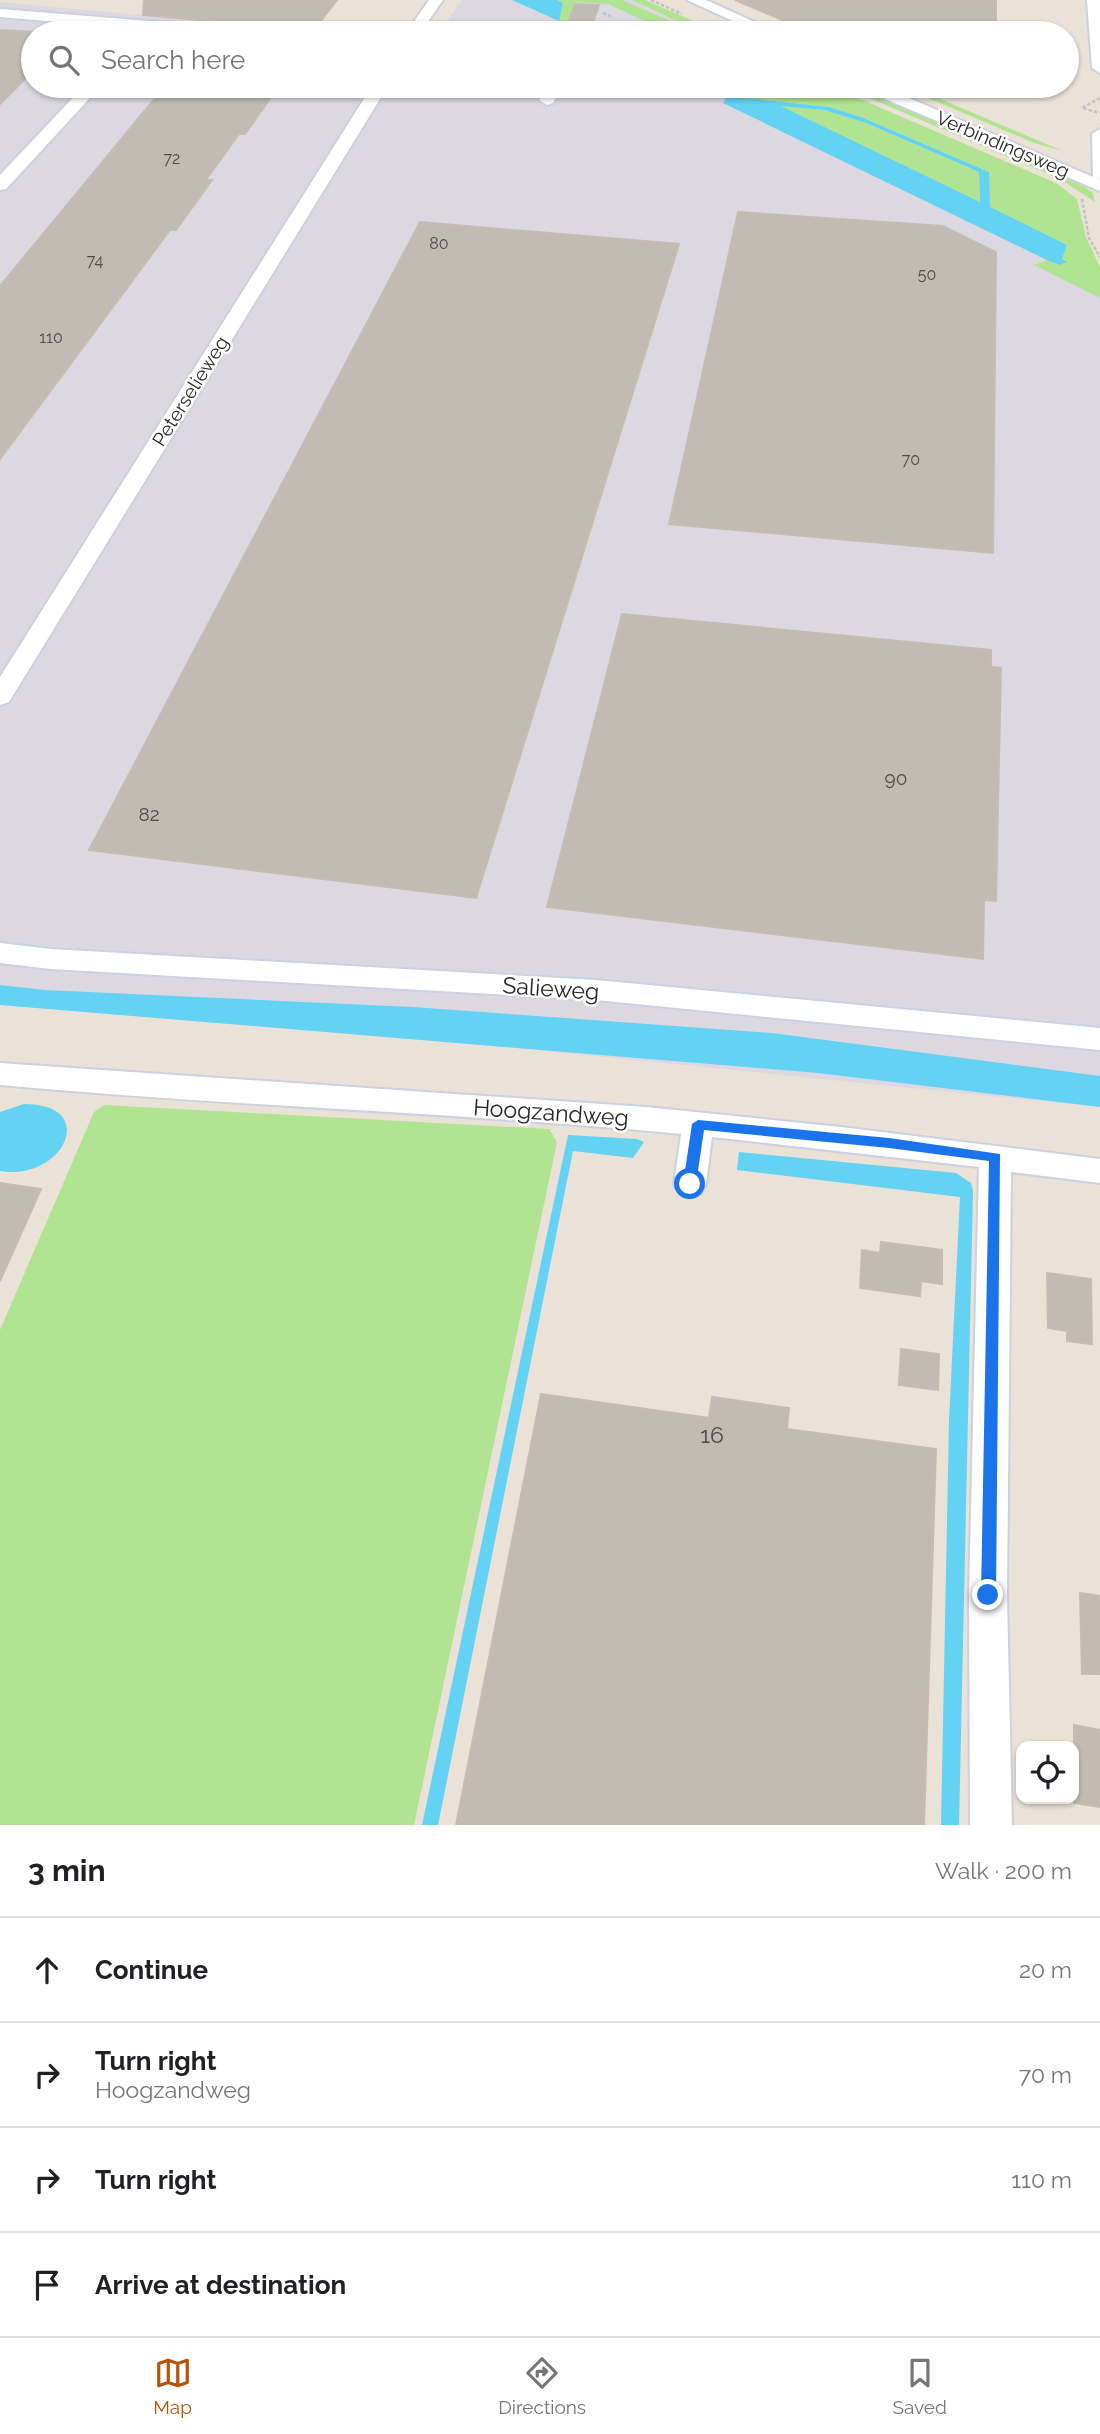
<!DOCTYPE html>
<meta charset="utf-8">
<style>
:root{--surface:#fff;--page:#f6f6f6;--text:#202124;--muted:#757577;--line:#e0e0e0;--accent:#b45309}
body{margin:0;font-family:Raleway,sans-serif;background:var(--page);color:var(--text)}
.controls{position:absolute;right:21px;bottom:21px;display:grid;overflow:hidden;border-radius:14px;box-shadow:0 2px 5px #0004}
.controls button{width:63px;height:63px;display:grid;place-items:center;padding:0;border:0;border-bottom:2px solid var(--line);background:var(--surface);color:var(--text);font:35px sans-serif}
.stop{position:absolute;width:21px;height:21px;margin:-16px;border:5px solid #1a73e8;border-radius:50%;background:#fff}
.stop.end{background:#1a73e8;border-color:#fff;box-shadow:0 2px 7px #0008}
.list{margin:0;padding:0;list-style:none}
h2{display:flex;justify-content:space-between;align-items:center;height:91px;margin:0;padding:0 28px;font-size:30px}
h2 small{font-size:23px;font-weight:400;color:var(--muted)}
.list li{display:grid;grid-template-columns:46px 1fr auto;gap:21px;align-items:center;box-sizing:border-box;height:105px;padding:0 28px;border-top:2px solid var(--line)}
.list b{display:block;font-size:26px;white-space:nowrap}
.list p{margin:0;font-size:23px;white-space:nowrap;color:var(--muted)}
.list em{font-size:23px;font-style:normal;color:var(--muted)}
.icon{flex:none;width:38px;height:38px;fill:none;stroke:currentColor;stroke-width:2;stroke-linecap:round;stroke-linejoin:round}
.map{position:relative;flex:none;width:1100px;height:1825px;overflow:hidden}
.search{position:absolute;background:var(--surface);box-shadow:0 2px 5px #0004;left:21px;right:21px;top:21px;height:77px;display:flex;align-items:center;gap:18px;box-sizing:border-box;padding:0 24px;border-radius:38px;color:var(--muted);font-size:26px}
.sheet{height:511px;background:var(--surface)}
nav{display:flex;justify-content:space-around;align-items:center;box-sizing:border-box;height:98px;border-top:2px solid var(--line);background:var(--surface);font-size:19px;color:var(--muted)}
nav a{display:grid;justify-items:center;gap:4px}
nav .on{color:var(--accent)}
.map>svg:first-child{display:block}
</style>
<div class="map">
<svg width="1100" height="1825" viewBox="0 0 1100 1825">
<rect width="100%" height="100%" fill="#eae1d7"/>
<!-- industrial -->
<path fill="#dbd8e2" d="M462 0H634L693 26 691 33H438Z
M0 2 333 33H33V86H703L868 158 1100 273V1107L0 996Z"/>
<!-- green -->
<path fill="#b0e490" d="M557 0H622L682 26 680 33H670L608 4 575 2 566 22 559 21 563 3Z
M632 0H645L721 33H686L688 26Z
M706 86H821L837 89 1056 183 1077 199 1086 237 1100 267V298L1034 265 1047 260 1060 265 1066 263 1062 259 1067 245 989 207V172L861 117 829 107 729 96 721 87 719 90 705 89Z
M841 86C880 86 911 110 946 126 992 147 1039 167 1085 187L1093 193 1095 202 1060 179Z
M900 86H910L1063 151 1034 143Z
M778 105 824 110 866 123 979 172 980 202Z
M104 1105 549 1129 557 1142 414 1825H0V1330L94 1112Z"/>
<!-- water -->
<path fill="#64d2f2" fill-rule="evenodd" d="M512 0H557L563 3 559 21Z
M721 87 726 88V95L729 96 829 107 861 117 989 172 990 207 1067 245 1062 259 1067 262 1060 265 1047 260 723 103 726 99 720 97ZM781 106 824 110 866 123 979 172 980 202Z
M0 985 45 990 413 1007 772 1033 1100 1076V1107L818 1073 0 1005Z
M24 1104C101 1104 63 1182 0 1171V1112Z
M568 1135 637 1139 644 1142 633 1158 573 1151 438 1825H422Z
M739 1152 956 1173 971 1183 973 1191 959 1825H941L949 1421 960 1197 737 1170Z"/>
<!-- building -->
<path fill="#c1bbb4" stroke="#c5bdb1" stroke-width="2" d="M144 0H337L314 30 143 15Z
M735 0H996V33H813Z
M575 4 599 5 592 25 567 24Z
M0 30 33 32V71L0 104Z
M165 86H274L270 91 275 92 245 134H239L206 180H212L176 230H170L0 459V286Z
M738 212 943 226 996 252 993 553 669 524Z
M420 222 679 244 476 898 89 850Z
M622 614 991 650V667L1001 668 996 901 984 900 983 959 547 907Z
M0 1183 41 1189 0 1281Z
M881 1242 942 1250V1284L921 1281 920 1296 860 1288 862 1250 880 1253Z
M1047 1273 1091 1279 1092 1344 1067 1341V1331L1048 1328Z
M901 1349 939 1354 938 1390 899 1385Z
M541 1394 709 1418 712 1397 789 1408 787 1429 936 1449 924 1825H456Z
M1080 1593 1100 1596V1674H1082Z
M1074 1725 1100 1730V1807L1074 1803Z"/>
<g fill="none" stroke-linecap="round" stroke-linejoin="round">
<defs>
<path id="minor" d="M429 0H443L420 33H406Z
M687 0H706L779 33H759Z
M1087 0H1100V73L1092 68Z
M0 9 237 28 245 33H186L0 17Z
M84 86H101L6 189 0 190V175Z
M372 86H388L12 697 9 702 0 705V677Z
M547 86H563L553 103 547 105 539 100Z
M860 86H881L1093 177 1092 134 1100 129V179L1097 178 1100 180V191L862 89Z
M0 943 51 949 596 980 1100 1028V1050L596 1000 51 969 0 963Z
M0 1063 646 1107 841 1127 1100 1159V1183L1011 1172 1007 1595 1012 1825H970L969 1595 979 1167 712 1137 706 1184 701 1193 690 1196 679 1193 674 1184 681 1134C454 1112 227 1106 0 1085Z"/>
</defs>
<!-- minor casing -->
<use href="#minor" stroke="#ccd1e1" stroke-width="4"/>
<!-- path -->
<path stroke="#c2c2c2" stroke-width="2.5" stroke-dasharray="3.5 2" stroke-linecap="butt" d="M651 0 682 14
M603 13 612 17
M695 86H699
M832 86 848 90
M1100 98 1082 108 1100 113
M1082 199 1089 238 1100 257"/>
<!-- minor -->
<use href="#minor" fill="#fff" fill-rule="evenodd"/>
</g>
<!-- route -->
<path fill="#1a73e8" d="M698 1120 889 1138 1000 1154 996 1595 994 1600H983L981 1595 989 1161 889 1148 704 1130 696 1184 690 1189 683 1184 692 1124Z"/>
<g text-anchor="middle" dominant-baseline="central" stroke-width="5" stroke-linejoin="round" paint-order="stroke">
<!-- far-number labels -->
<g font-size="16" fill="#4d4b4a">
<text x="172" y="158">72</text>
<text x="439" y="243">80</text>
<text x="95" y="260">74</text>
<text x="927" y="274">50</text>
<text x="51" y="337">110</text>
<text x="911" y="459">70</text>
</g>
<!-- far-street labels -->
<g font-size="19" fill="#262626" stroke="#fff">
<text transform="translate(1003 144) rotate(23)">Verbindingsweg</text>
<text transform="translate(190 391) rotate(-58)">Peterselieweg</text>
</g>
<!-- number labels -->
<g font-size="19" fill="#4d4b4a">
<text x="896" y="778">90</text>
<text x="149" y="814">82</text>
</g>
<!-- street labels -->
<g font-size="23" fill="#262626" stroke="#fff">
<text transform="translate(551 988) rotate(4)">Salieweg</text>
<text transform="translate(551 1112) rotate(4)">Hoogzandweg</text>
</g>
<!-- near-number labels -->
<g font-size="23" fill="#4d4b4a">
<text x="712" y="1434">16</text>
</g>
</g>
</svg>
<div class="controls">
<button><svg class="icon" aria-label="locate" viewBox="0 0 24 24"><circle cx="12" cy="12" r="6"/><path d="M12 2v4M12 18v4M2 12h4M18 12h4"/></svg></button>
</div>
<div class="stop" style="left:690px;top:1184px"></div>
<div class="stop end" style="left:988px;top:1595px"></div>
<div class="search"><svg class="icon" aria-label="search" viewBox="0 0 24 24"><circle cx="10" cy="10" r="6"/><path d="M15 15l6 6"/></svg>Search here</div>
</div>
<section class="sheet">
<h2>3 min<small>Walk · 200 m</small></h2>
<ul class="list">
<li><svg class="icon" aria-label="ahead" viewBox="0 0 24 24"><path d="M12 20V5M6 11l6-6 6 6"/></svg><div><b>Continue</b></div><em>20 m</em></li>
<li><svg class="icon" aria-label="right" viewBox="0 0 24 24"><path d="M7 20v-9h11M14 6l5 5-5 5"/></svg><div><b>Turn right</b><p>Hoogzandweg</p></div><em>70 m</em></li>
<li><svg class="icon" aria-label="right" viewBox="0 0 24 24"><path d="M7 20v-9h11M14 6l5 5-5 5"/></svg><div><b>Turn right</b></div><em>110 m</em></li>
<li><svg class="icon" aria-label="arrive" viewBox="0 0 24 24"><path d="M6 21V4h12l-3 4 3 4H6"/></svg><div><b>Arrive at destination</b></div></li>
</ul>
</section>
<nav>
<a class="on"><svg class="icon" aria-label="map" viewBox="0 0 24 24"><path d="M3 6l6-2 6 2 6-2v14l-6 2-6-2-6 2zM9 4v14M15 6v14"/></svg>Map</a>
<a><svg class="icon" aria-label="directions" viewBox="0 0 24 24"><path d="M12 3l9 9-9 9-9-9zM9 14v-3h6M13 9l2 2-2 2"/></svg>Directions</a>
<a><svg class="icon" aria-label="saved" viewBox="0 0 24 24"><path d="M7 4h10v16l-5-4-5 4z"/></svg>Saved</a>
</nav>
